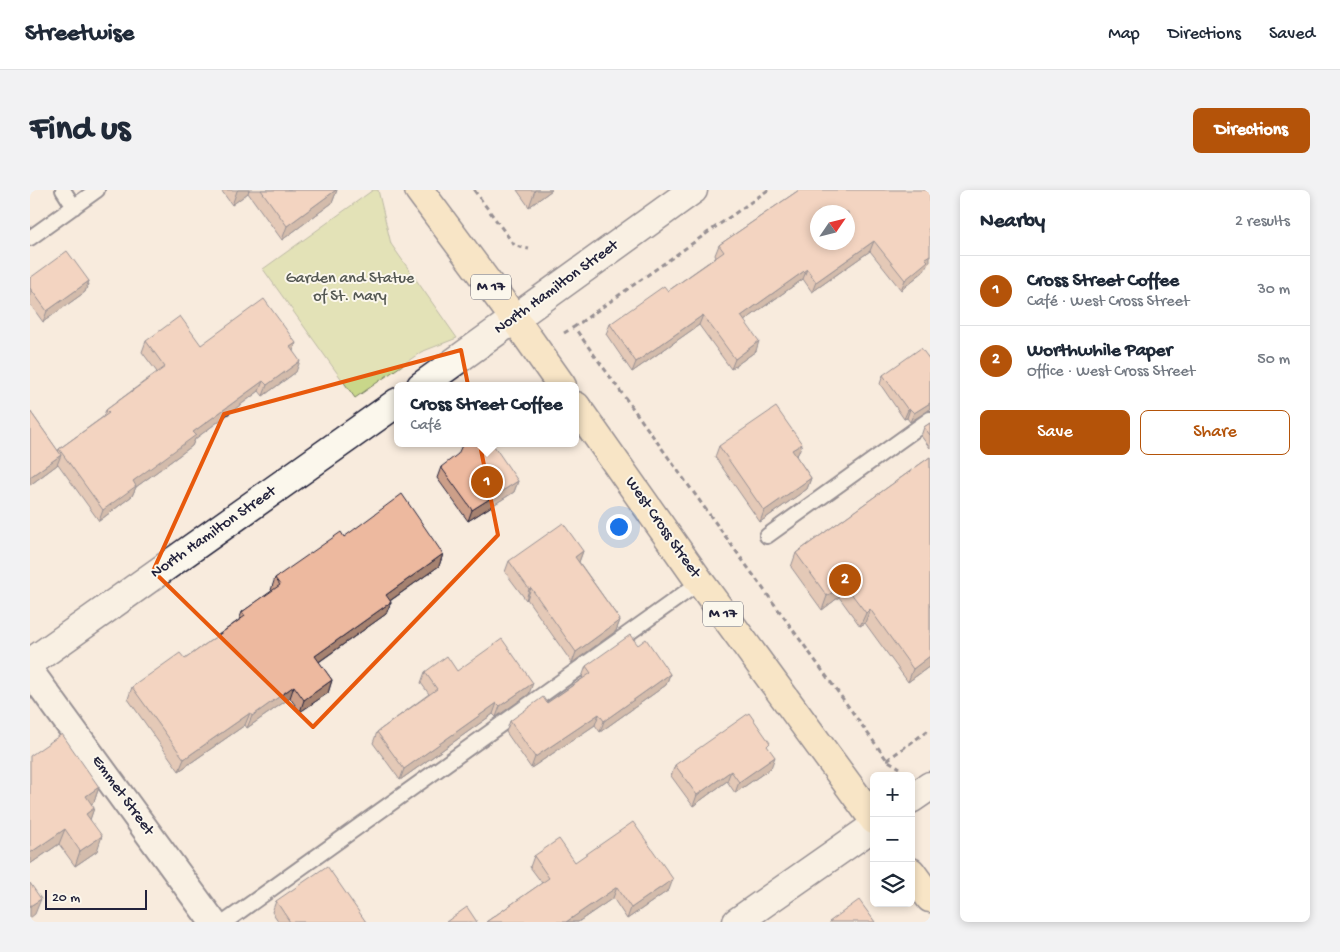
<!DOCTYPE html>
<meta charset="utf-8">
<style>
:root{--surface:#fff;--page:#f2f2f3;--text:#1f2937;--muted:#747a83;--line:#e0e1e3;--accent:#b45309}
body{margin:0;font-family:"Gochi Hand",sans-serif;background:var(--page);color:var(--text)}
.controls{position:absolute;right:15px;bottom:15px;display:grid;overflow:hidden;border-radius:8px;box-shadow:0 2px 8px #0003}
.controls button{width:45px;height:45px;display:grid;place-items:center;padding:0;border:0;border-bottom:1px solid var(--line);background:var(--surface);color:var(--text);font:25px sans-serif}
.compass{position:absolute;left:780px;top:15px;width:45px;height:45px;border-radius:50%;background:var(--surface);box-shadow:0 2px 8px #0003;rotate:55deg}
.scale{position:absolute;left:15px;bottom:12px;width:102px;box-sizing:border-box;padding-left:5px;border:2px solid #22223b;border-top:0;font-size:14px;line-height:18px;white-space:nowrap;color:#22223b;-webkit-text-stroke:4px #fbf7ec;paint-order:stroke}
.you{position:absolute;left:588px;top:336px;width:18px;height:18px;margin:-12px;border:4px solid #fff;border-radius:50%;background:#1a73e8;box-shadow:0 0 0 8px #1a73e833}
.badge{display:grid;place-items:center;width:32px;height:32px;border-radius:50%;background:var(--accent);color:#fff;font-size:16px;font-weight:700}
.pin{position:absolute;translate:-50% -50%;border:2px solid #fff;box-shadow:0 1px 5px #0006}
.popup{position:absolute;left:364px;top:192px;width:185px;height:65px;box-sizing:border-box;display:grid;place-content:center;border-radius:8px;background:var(--surface);filter:drop-shadow(0 1px 4px #0005);font-size:16px;white-space:nowrap;color:var(--muted)}
.popup b{font-size:19px;color:var(--text)}
.popup::after{content:'';position:absolute;left:50%;top:100%;margin-left:-10px;border:10px solid transparent;border-top-color:var(--surface)}
.list{margin:0;padding:0;list-style:none}
h2{display:flex;justify-content:space-between;align-items:center;height:65px;margin:0;padding:0 20px;font-size:21px}
h2 small{font-size:16px;font-weight:400;color:var(--muted)}
.list li{display:grid;grid-template-columns:32px 1fr auto;gap:15px;align-items:center;box-sizing:border-box;height:70px;padding:0 20px;border-top:1px solid var(--line)}
.list b{display:block;font-size:19px;white-space:nowrap}
.list p{margin:0;font-size:16px;white-space:nowrap;color:var(--muted)}
.list em{font-size:16px;font-style:normal;color:var(--muted)}
.actions{display:flex;gap:10px;padding:15px 20px}
.actions a{flex:1;padding:11px 0;border:1px solid var(--accent);border-radius:8px;text-align:center;font-size:18px;color:var(--accent)}
.actions .main{background:var(--accent);color:#fff}
.icon{flex:none;width:28px;height:28px;fill:none;stroke:currentColor;stroke-width:2;stroke-linecap:round;stroke-linejoin:round}
.map{position:relative;flex:none;width:900px;height:732px;overflow:hidden;border-radius:8px}
header{display:flex;align-items:center;gap:30px;box-sizing:border-box;height:70px;padding:0 25px;background:var(--surface);border-bottom:1px solid var(--line)}
header strong{font-size:24px}
nav{display:flex;gap:28px;margin-inline-start:auto;font-size:18px}
.intro{display:flex;align-items:center;justify-content:space-between;box-sizing:border-box;height:120px;padding:0 30px}
h1{margin:0;font-size:35px}
.button{padding:12px 22px;border-radius:8px;background:var(--accent);color:#fff;font-size:18px;font-weight:700}
main{display:flex;gap:30px;padding:0 30px}
aside{flex:1;background:var(--surface);border-radius:8px;box-shadow:0 2px 8px #0003}
.map>svg:first-child{display:block}
</style>
<header>
<strong>Streetwise</strong>
<nav><a>Map</a><a>Directions</a><a>Saved</a></nav>
</header>
<div class="intro"><h1>Find us</h1><a class="button">Directions</a></div>
<main>
<div class="map">
<svg width="900" height="732" viewBox="0 0 900 732">
<rect width="100%" height="100%" fill="#f8ebdd"/>
<filter id="ink" filterUnits="userSpaceOnUse"><feTurbulence type="fractalNoise" baseFrequency=".02" numOctaves="2"/><feDisplacementMap in="SourceGraphic" scale="10" xChannelSelector="R" yChannelSelector="G"/><feConvolveMatrix kernelMatrix="1 2 1 2 8 2 1 2 1" color-interpolation-filters="sRGB"/></filter>
<g filter="url(#ink)">
<!-- park -->
<path fill="#c9d78a" stroke="#767c62" d="M343 0H348L361 54 427 148 391 162 325 208 233 79Z"/>
<g fill="none" stroke-linecap="round" stroke-linejoin="round">
<defs>
<path id="lane" d="M33 0 44 17
M0 48 67 0
M737 346 900 229
M195 732 670 392"/>
<path id="street" d="M0 481 183 732"/>
<path id="secondary" d="M391 196 663 0
M0 473 368 212
M881 609 900 596
M707 732 844 636"/>
<path id="primary" d="M389 0 484 128 532 196
M546 216 670 392 844 630
M881 682 900 708"/>
</defs>
<!-- lane casing -->
<use href="#lane" stroke="#22223b" stroke-width="18"/>
<!-- street casing -->
<use href="#street" stroke="#22223b" stroke-width="30"/>
<!-- secondary casing -->
<use href="#secondary" stroke="#22223b" stroke-width="31"/>
<!-- primary casing -->
<use href="#primary" stroke="#22223b" stroke-width="31"/>
<!-- path -->
<path stroke="#22223b" stroke-width="3" stroke-dasharray="5 4" stroke-linecap="butt" d="M444 0 485 56 499 59
M738 0 544 137 857 570 870 578
M534 143 544 137
M857 570 900 539"/>
<!-- lane -->
<use href="#lane" stroke="#fbf7ec" stroke-width="14"/>
<!-- street -->
<use href="#street" stroke="#fbf7ec" stroke-width="26"/>
<!-- secondary -->
<use href="#secondary" stroke="#fbf7ec" stroke-width="28"/>
<!-- primary -->
<use href="#primary" stroke="#f9deab" stroke-width="28"/>
</g>
<!-- wall -->
<path fill="#cc9f89" stroke="#22223b" d="M191 0H307L302 13 252 50 218 3 202 15Z
M487 0H522L499 17Z
M769 0 897 75 894 81 871 100 840 61 782 102 773 89 714 131 726 161 701 179 669 135 602 182 576 144 580 134 638 101 686 67 685 65 689 55Z
M0 88 59 91 55 102 13 132 0 114Z
M116 151 263 161 266 182 233 206 229 201 165 249 162 256 106 297 102 306 69 331 28 274 27 275 0 295V221L28 261 29 259 73 227 76 220 127 182 112 162Z
M900 170V221L899 220 880 232 877 228 874 229 850 194 853 185Z
M900 233V258L891 246 894 237Z
M689 256 768 264 766 266 781 288 777 299 730 332 685 267Z
M900 267V476L878 492 835 433 830 436 809 407 792 420 761 377 766 363Z
M411 277 488 291 484 302 438 331 407 288Z
M314 347 413 364 409 376 360 411 361 412 356 424 289 472 302 490 298 503 270 522 260 508 217 538 215 535 149 581 98 509 102 497 155 469 209 430 212 422 242 401 241 400 245 388Z
M553 361 549 372 590 430 586 441 542 473 497 409 496 410 475 382 479 371Z
M608 455 640 484 636 495 570 542 565 535 501 578 476 542 480 531 517 513 553 488 552 487 556 476Z
M427 481 499 504 466 527 463 524 370 590 343 553 347 542 399 504 391 493 395 482Z
M738 558 741 578 705 603 697 591 663 616 641 586 645 575Z
M69 597 64 612 61 614 64 618 60 629 67 661 45 676 29 654 0 674Z
M504 666 545 672 639 700 597 729 583 708 548 732H456L512 693 500 677Z
M246 711 336 732H249L242 722Z"/>
<!-- shaded-wall -->
<path fill="#a6826f" stroke="#22223b" d="M208 0H219L218 3 202 15 207 1Z
M306 0H307L302 13 252 50 257 36Z
M505 0H522L499 17Z
M844 51 840 61 782 102 786 92Z
M900 65V72L897 75 894 81 871 100 875 90 895 68Z
M777 79 773 89 707 136 711 126Z
M59 91 55 102 13 132 17 121Z
M673 125 669 135 602 182 606 172Z
M729 151 726 161 701 179 705 169Z
M266 153 262 164 260 157Z
M270 171 266 182 233 206 237 195Z
M233 191 229 201 165 249 162 256 106 297 102 306 69 331 73 320 103 291 163 242Z
M900 213V217L899 220 880 232 884 223Z
M880 219 877 228 874 229 878 220Z
M772 254 768 264 758 271 762 260Z
M31 265 27 275 0 295V287Z
M781 288 777 299 730 332 734 321Z
M488 291 484 302 438 331 442 320Z
M553 361 549 372 541 378 545 367Z
M413 364 409 376 351 417 356 405Z
M814 394 809 407 792 420 797 406Z
M501 398 497 409 496 410 499 399Z
M361 412 356 424 280 478 285 466Z
M840 419 835 433 830 436 836 423Z
M590 430 586 441 542 473 546 462Z
M900 466V476L878 492 883 479Z
M640 484 636 495 570 542 574 531Z
M302 490 298 503 270 522 274 510Z
M503 493 499 504 466 527 470 516Z
M264 496 260 508 217 538 222 526Z
M467 513 463 524 370 590 374 579Z
M220 523 215 535 149 581 154 569Z
M569 524 565 535 501 578 505 567Z
M745 567 741 578 705 603 709 592Z
M701 581 697 591 663 616 667 605Z
M69 597 64 612 51 621 56 606Z
M64 618 59 633 56 624Z
M35 639 29 654 0 674V663Z
M72 646 67 661 45 676 50 661Z
M643 689 639 700 597 729 601 718Z
M587 697 583 708 548 732H536Z
M11 709 5 724 0 728V716Z"/>
<!-- building -->
<path fill="#edb99f" stroke="#22223b" fill-rule="evenodd" d="M231 0H306L257 36Z
M769 0H900V37L898 39 900 43V65L895 68 898 71 875 90 844 51 786 92 777 79 711 126 729 151 705 169 673 125 606 172 580 134 634 96 638 101 694 62 689 55ZM788 22H818V52H788Z
M37 61 59 91 17 121 0 98V88Z
M234 109 266 153 260 157 270 171 237 195 233 191 163 242 166 245 103 291 106 296 73 320 29 259 79 223 76 220 135 177 116 151 150 126 171 155Z
M891 158 900 170V213L884 223 880 219 878 220 853 185Z
M746 217 772 254 762 260 781 288 734 321 689 256Z
M0 221 31 265 0 287Z
M900 233V245L894 237Z
M433 253H462L488 291 442 320 411 277 428 264Z
M900 267V466L883 479 840 419 836 423 814 394 797 406 766 363Z
M372 304 413 364 356 405 361 412 285 466 302 490 274 510 264 496 222 526 220 523 154 569 102 497 150 463 155 469 215 426 212 422 250 395 245 388 311 342 314 347Z
M533 333 553 361 545 367 590 430 546 462 501 398 499 399 479 371Z
M600 445 608 455 616 449 640 484 574 531 569 524 505 567 480 531 513 507 517 513 561 483 556 476Z
M472 449 503 493 470 516 467 513 374 579 347 542 407 499 395 482 417 466 427 481Z
M719 523 740 553 737 556 745 567 709 592 701 581 667 605 645 575Z
M32 544 69 597 56 606 64 618 56 624 72 646 50 661 35 639 0 663V566Z
M603 632 643 689 601 718 587 697 536 732H456L519 688 504 666 529 649 545 672Z
M297 676 336 732H260L246 711Z
M0 693 11 709 0 716Z
M829 710 845 732H799Z
M437 717 447 732H416Z"/>
</g>
<!-- marked area -->
<path d="M0 0H900V732H0ZM431 160 468 345 283 537 123 381 194 224Z" fill="#f8ebdd" fill-opacity=".55" fill-rule="evenodd"/>
<path fill="none" stroke="#e8590c" stroke-width="4" stroke-linejoin="round" d="M431 160 468 345 283 537 123 381 194 224Z"/>
<g text-anchor="middle" dominant-baseline="central" stroke-width="4" stroke-linejoin="round" paint-order="stroke">
<!-- shield labels -->
<g fill="#fbf7ec" stroke="#636270" stroke-width="1">
<rect x="441" y="84.5" width="40" height="25" rx="4"/>
<rect x="673" y="411.5" width="40" height="25" rx="4"/>
</g>
<g font-size="15" font-weight="bold" fill="#22223b">
<text x="461" y="97">M 17</text>
<text x="693" y="424">M 17</text>
</g>
<!-- park labels -->
<g font-size="16" fill="#545853" stroke="#fbf7ec">
<text x="320" y="89">Garden and Statue<tspan x="320" dy="18">of St. Mary</tspan></text>
</g>
<!-- street labels -->
<g font-size="16" fill="#22223b" stroke="#fbf7ec">
<text transform="translate(527 98) rotate(-36)">North Hamilton Street</text>
<text transform="translate(632 338) rotate(55)">West Cross Street</text>
<text transform="translate(184 343) rotate(-35)">North Hamilton Street</text>
<text transform="translate(92 606) rotate(54)">Emmet Street</text>
</g>
</g>
</svg>
<div class="controls">
<button>+</button>
<button>−</button>
<button><svg class="icon" aria-label="layers" viewBox="0 0 24 24"><path d="M12 4l9 5-9 5-9-5zM3 14l9 5 9-5"/></svg></button>
</div>
<svg class="compass" viewBox="-18 -18 36 36"><path d="M0-13l5 13h-10z" fill="#e53935"/><path d="M0 13l5-13h-10z" fill="#747a83"/></svg>
<div class="scale">20 m</div>
<div class="you"></div>
<div class="pin badge" style="left:457px;top:292px">1</div>
<div class="popup"><b>Cross Street Coffee</b>Café</div>
<div class="pin badge" style="left:815px;top:390px">2</div>
</div>
<aside>
<h2>Nearby<small>2 results</small></h2>
<ul class="list">
<li><span class="badge">1</span><div><b>Cross Street Coffee</b><p>Café · West Cross Street</p></div><em>30 m</em></li>
<li><span class="badge">2</span><div><b>Worthwhile Paper</b><p>Office · West Cross Street</p></div><em>50 m</em></li>
</ul>
<div class="actions"><a class="main">Save</a><a>Share</a></div>
</aside>
</main>
